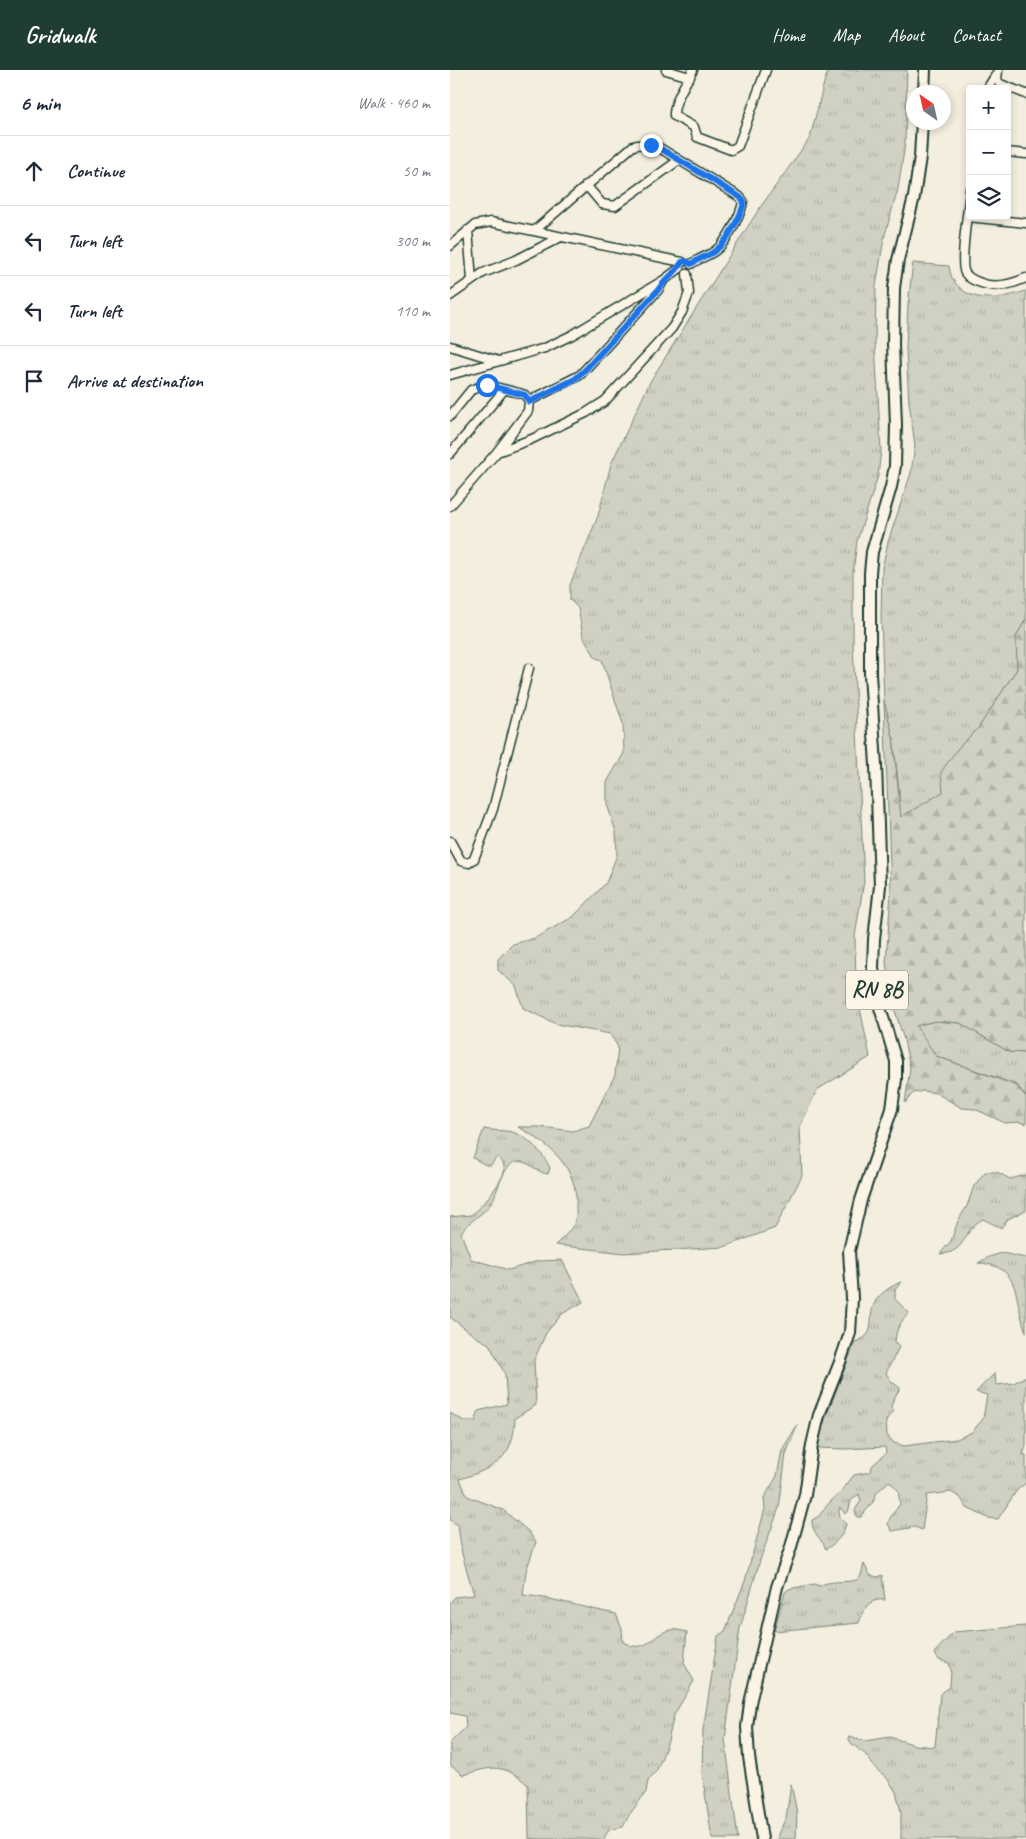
<!DOCTYPE html>
<meta charset="utf-8">
<style>
:root{--surface:#fff;--page:#f2f2f3;--text:#1f2937;--muted:#747a83;--line:#e0e1e3;--accent:#1f3d34}
body{margin:0;font-family:Caveat,sans-serif;background:var(--page);color:var(--text)}
.controls{position:absolute;right:15px;top:15px;display:grid;overflow:hidden;border-radius:5px;box-shadow:0 2px 8px #0003}
.controls button{width:45px;height:45px;display:grid;place-items:center;padding:0;border:0;border-bottom:1px solid var(--line);background:var(--surface);color:var(--text);font:25px sans-serif}
.compass{position:absolute;left:456px;top:15px;width:45px;height:45px;border-radius:50%;background:var(--surface);box-shadow:0 2px 8px #0003;rotate:326deg}
.stop{position:absolute;width:15px;height:15px;margin:-11px;border:4px solid #1a73e8;border-radius:50%;background:#fff}
.stop.end{background:#1a73e8;border-color:#fff;box-shadow:0 1px 5px #0008}
.list{margin:0;padding:0;list-style:none}
h2{display:flex;justify-content:space-between;align-items:center;height:65px;margin:0;padding:0 20px;font-size:21px}
h2 small{font-size:16px;font-weight:400;color:var(--muted)}
.list li{display:grid;grid-template-columns:32px 1fr auto;gap:15px;align-items:center;box-sizing:border-box;height:70px;padding:0 20px;border-top:1px solid var(--line)}
.list b{display:block;font-size:19px;white-space:nowrap}
.list em{font-size:16px;font-style:normal;color:var(--muted)}
.icon{flex:none;width:28px;height:28px;fill:none;stroke:currentColor;stroke-width:2;stroke-linecap:round;stroke-linejoin:round}
.map{position:relative;flex:none;width:576px;height:1769px;overflow:hidden}
header{display:flex;align-items:center;gap:30px;box-sizing:border-box;height:70px;padding:0 25px;background:var(--accent);color:#fff}
header strong{font-size:24px}
nav{display:flex;gap:28px;margin-inline-start:auto;font-size:18px}
main{display:flex}
aside{flex:1;background:var(--surface)}
.map>svg:first-child{display:block}
</style>
<header>
<strong>Gridwalk</strong>
<nav><a>Home</a><a>Map</a><a>About</a><a>Contact</a></nav>
</header>
<main>
<aside>
<h2>6 min<small>Walk · 460 m</small></h2>
<ul class="list">
<li><svg class="icon" aria-label="ahead" viewBox="0 0 24 24"><path d="M12 20V5M6 11l6-6 6 6"/></svg><div><b>Continue</b></div><em>50 m</em></li>
<li><svg class="icon" aria-label="left" viewBox="0 0 24 24"><path d="M17 20v-9H6M10 6l-5 5 5 5"/></svg><div><b>Turn left</b></div><em>300 m</em></li>
<li><svg class="icon" aria-label="left" viewBox="0 0 24 24"><path d="M17 20v-9H6M10 6l-5 5 5 5"/></svg><div><b>Turn left</b></div><em>110 m</em></li>
<li><svg class="icon" aria-label="arrive" viewBox="0 0 24 24"><path d="M6 21V4h12l-3 4 3 4H6"/></svg><div><b>Arrive at destination</b></div></li>
</ul>
</aside>
<div class="map">
<svg width="576" height="1769" viewBox="0 0 576 1769">
<defs>
<pattern id="grass-tufts" width="24" height="20" patternUnits="userSpaceOnUse" patternTransform="scale(1.25)"><rect width="24" height="20" fill="#d0d1c2"/><path d="M3 7l-1-3M5 7V3M7 7l1-3M15 17l-1-3M17 17v-4M19 17l1-3" fill="none" stroke="#b2b4a7"/></pattern>
<pattern id="forest-firs" width="22" height="20" patternUnits="userSpaceOnUse" patternTransform="scale(1.25)"><rect width="22" height="20" fill="#d0d1c2"/><path d="M5 1l3.5 6h-7zM16 11l3.5 6h-7z" fill="#b2b4a7"/></pattern>
</defs>
<rect width="100%" height="100%" fill="#f3eede"/>
<filter id="ink" filterUnits="userSpaceOnUse"><feTurbulence type="fractalNoise" baseFrequency=".02" numOctaves="2"/><feDisplacementMap in="SourceGraphic" scale="10" xChannelSelector="R" yChannelSelector="G"/><feConvolveMatrix kernelMatrix="1 2 1 2 8 2 1 2 1" color-interpolation-filters="sRGB"/></filter>
<g filter="url(#ink)">
<!-- grass -->
<path fill="url(#grass-tufts)" stroke="#78877b" d="M379 0H457L455 74 448 119 434 168 426 216 425 274 431 380 428 406 407 471 403 502V574L414 811 405 866 406 919 420 987 367 1020 350 1057 352 1106 325 1158 274 1177 174 1183 105 1175C112 1169 122 1160 125 1151 127 1147 126 1141 126 1136 129 1098 98 1073 68 1057H91L123 1061 139 1056 165 1005 168 977 160 964 106 954 73 938 66 916 48 900V889L63 874 85 868 123 847 156 813 167 785 166 762 157 734V712L174 683 173 654 152 590 146 588 133 566 128 538 120 530V515L148 446 161 394 201 310 309 139 360 68 375 9Z
M463 193 499 196C500 201 501 208 504 211 521 236 553 228 576 221V549L566 567 567 599 529 657 508 678 493 722 450 748 449 720 443 667 434 631 431 548 432 498 438 472 461 403 465 375 459 332 456 279 458 234Z
M485 951 510 953 559 982 576 983V1027L567 1015 486 986 465 956Z
M34 1059C43 1061 54 1060 62 1062 77 1066 94 1084 100 1098L98 1104C86 1103 79 1089 66 1092 54 1094 48 1119 43 1130 35 1145 18 1150 11 1163L21 1189 59 1200 88 1191 112 1190 133 1232 112 1244 96 1263 84 1290 86 1335 65 1348C64 1388 45 1398 10 1409L17 1426 53 1440 78 1461 86 1472 76 1501 73 1525C104 1528 134 1538 166 1544L172 1559 173 1572C198 1586 202 1562 221 1560 226 1559 232 1561 237 1562L234 1593 244 1611 224 1645 218 1671 207 1700 198 1711 196 1722 179 1745 173 1757 159 1760 155 1766V1769H79L78 1715C54 1693 42 1696 13 1705L0 1695V1673L16 1657 15 1646 0 1643V1532L5 1527 24 1525 12 1484 8 1455 0 1450V1343L14 1351H26L28 1341 57 1334 55 1304 39 1274 26 1267 0 1247V1147L21 1145C30 1138 53 1112 54 1101 55 1095 52 1090 47 1087L41 1095H36L23 1088Z
M535 1102H547L560 1109 576 1105V1140L558 1149 551 1158 533 1149C511 1160 518 1183 490 1184L501 1171 508 1151 517 1136 524 1116Z
M552 1183 576 1188V1262C563 1230 573 1195 528 1193L539 1187Z
M451 1212 445 1220V1229L459 1243C451 1251 446 1259 445 1271L449 1277 436 1303 441 1311 450 1318 443 1330 441 1337 444 1341 436 1350 437 1365 444 1373 454 1376 507 1369 522 1362 533 1349 537 1325 526 1322 545 1303 546 1315 564 1313 576 1306V1376L573 1385H576V1413L567 1420 548 1449 538 1448 517 1438 510 1427 501 1422 477 1425 472 1460 465 1457 442 1461 438 1454 440 1448 450 1434 448 1420 439 1411 427 1422 423 1432 411 1447H407L405 1440 411 1431 409 1424 401 1431 398 1442 395 1444 390 1437C387 1444 391 1449 396 1454 393 1466 386 1473 376 1479 372 1469 361 1462 362 1450L368 1447 380 1432 391 1422 404 1405 421 1402 422 1396 436 1383 435 1377 395 1379 367 1378 371 1360 405 1272C427 1265 418 1252 423 1237 427 1224 440 1217 451 1212Z
M348 1354 336 1384 329 1438 311 1487 290 1558 275 1669 288 1769H262L252 1703 253 1660 268 1566 275 1561 295 1511 315 1439 314 1428 327 1406 332 1380Z
M414 1494 420 1505 427 1507 432 1505 435 1530C419 1528 413 1539 409 1553L324 1561 335 1522 339 1519 364 1514 369 1516C380 1510 395 1513 407 1510L411 1505Z
M576 1556V1769H451V1741L446 1722 438 1709 425 1698 416 1685 401 1673 398 1667 415 1671 440 1667 465 1675 485 1677 490 1624 500 1617 501 1600 499 1593 489 1590 484 1583 504 1562Z
M341 1714 347 1743 346 1769H328V1764L336 1748Z"/>
<!-- forest -->
<path fill="url(#forest-firs)" stroke="#78877b" d="M576 549V983L559 982 510 953 485 951 466 956 486 986 567 1016 576 1027V1054L570 1052 555 1053 525 1039 512 1038 486 1023 473 1021 463 1023 455 1033 460 998 454 970 442 931 436 893 441 822 434 631 443 667 451 747 493 722 491 702 508 678 529 657 567 599 566 567Z"/>
<g fill="none" stroke-linecap="round" stroke-linejoin="round">
<defs>
<path id="minor" d="M216 0 240 7
M243 0C236 13 223 32 224 46L244 57 247 67 281 80 288 76 316 0
M548 0 547 10 550 14 576 24
M537 19 547 3
M557 82 576 84
M136 115 152 134 165 136 229 90
M520 119C519 135 509 193 515 203 519 209 525 211 531 213 546 219 562 214 576 208
M518 147 576 153
M18 160 22 210
M0 176 25 155 41 152 84 161
M232 192 84 161 183 76C192 73 199 74 208 77L290 127 293 131C292 143 276 173 266 180 259 186 249 188 241 194
M0 226 33 203 66 190 109 168
M0 276 49 291
M0 305 95 278 122 265 214 210 230 198
M79 331 130 305 208 220 213 211
M0 346 21 320 29 317 37 315 69 323 75 325 79 331 78 341 47 382 0 436
M47 382 82 369 136 343 155 331 222 258 232 242 239 223 237 204
M0 384 54 320
M0 771 11 791 19 793 24 789 43 739 79 598"/>
<path id="major" d="M474 22 475 0
M312 1769 299 1687 297 1657 300 1633 327 1517 341 1477 355 1425 362 1375 369 1345 390 1292 400 1263 402 1228 399 1181 411 1130 442 1039 446 1009V991L428 931 423 898 424 869 430 816 426 695 420 604V503L422 482 441 417 445 396 446 355 443 274 444 218 448 190 464 127 470 87 472 52"/>
</defs>
<!-- minor casing -->
<use href="#minor" stroke="#1f3d34" stroke-width="11"/>
<!-- major casing -->
<use href="#major" stroke="#1f3d34" stroke-width="14"/>
<!-- minor -->
<use href="#minor" stroke="#fcf5e5" stroke-width="8"/>
<!-- major -->
<use href="#major" stroke="#fcf5e5" stroke-width="10"/>
</g>
</g>
<g fill="none" stroke-linecap="round" stroke-linejoin="round" filter="url(#ink)">
<!-- route -->
<path stroke="#1a73e8" stroke-width="6" d="M37 315 75 325 79 332 125 309 135 300 208 220C215 209 226 203 232 192L235 191 241 194C249 188 259 186 266 180 276 173 293 143 294 131L290 127 208 77 201 75"/>
</g>
<g text-anchor="middle" dominant-baseline="central" stroke-width="5" stroke-linejoin="round" paint-order="stroke">
<!-- shield labels -->
<rect fill="#fcf5e5" stroke="#617469" stroke-width="1" x="396" y="900.5" width="62" height="39" rx="4"/>
<g font-size="22" font-weight="bold" fill="#1f3d34">
<text x="427" y="920">RN 8B</text>
</g>
</g>
</svg>
<div class="controls">
<button>+</button>
<button>−</button>
<button><svg class="icon" aria-label="layers" viewBox="0 0 24 24"><path d="M12 4l9 5-9 5-9-5zM3 14l9 5 9-5"/></svg></button>
</div>
<svg class="compass" viewBox="-18 -18 36 36"><path d="M0-13l5 13h-10z" fill="#e53935"/><path d="M0 13l5-13h-10z" fill="#747a83"/></svg>
<div class="stop" style="left:37px;top:315px"></div>
<div class="stop end" style="left:201px;top:75px"></div>
</div>
</main>
